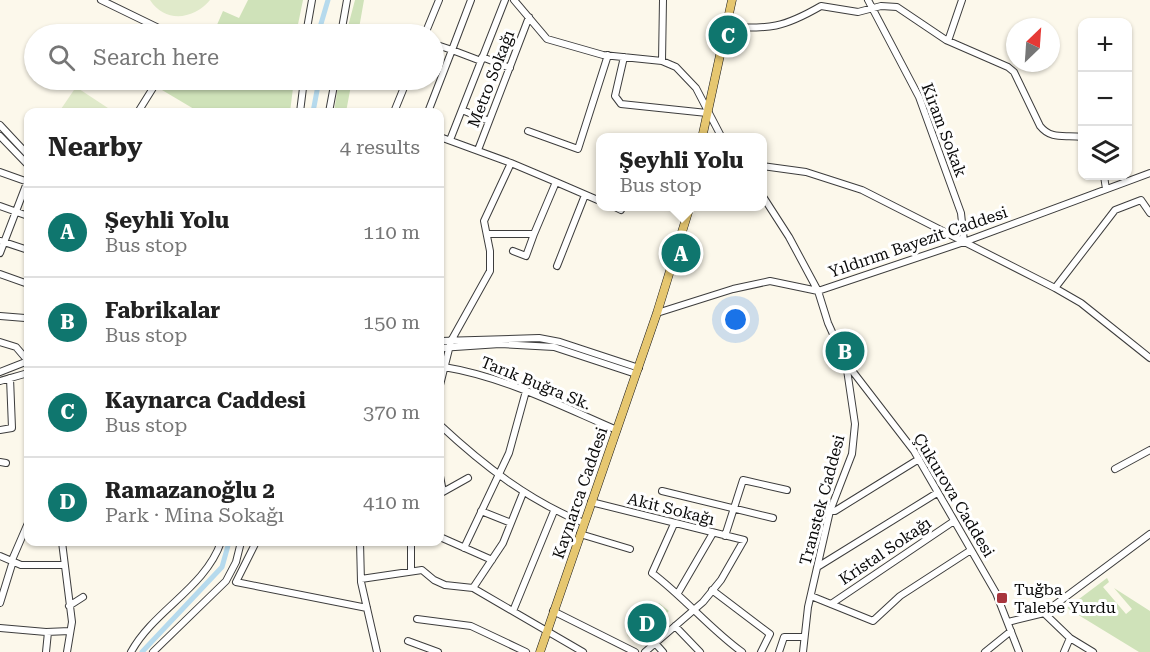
<!DOCTYPE html>
<meta charset="utf-8">
<style>
:root{--surface:#fff;--page:#f6f6f6;--text:#222;--muted:#767676;--line:#e0e0e0;--accent:#0f766e}
body{margin:0;font-family:"Roboto Serif",serif;background:var(--page);color:var(--text)}
.controls{position:absolute;right:18px;top:18px;display:grid;overflow:hidden;border-radius:12px;box-shadow:0 2px 4px #0004}
.controls button{width:54px;height:54px;display:grid;place-items:center;padding:0;border:0;border-bottom:2px solid var(--line);background:var(--surface);color:var(--text);font:30px sans-serif}
.compass{position:absolute;left:1006px;top:18px;width:54px;height:54px;border-radius:50%;background:var(--surface);box-shadow:0 2px 4px #0004;rotate:25deg}
.you{position:absolute;left:736px;top:320px;width:21px;height:21px;margin:-15px;border:4px solid #fff;border-radius:50%;background:#1a73e8;box-shadow:0 0 0 9px #1a73e833}
.badge{display:grid;place-items:center;width:39px;height:39px;border-radius:50%;background:var(--accent);color:#fff;font-size:20px;font-weight:700}
.pin{position:absolute;translate:-50% -50%;border:3px solid #fff;box-shadow:0 2px 6px #0006}
.popup{position:absolute;left:596px;top:133px;width:171px;height:78px;box-sizing:border-box;display:grid;place-content:center;border-radius:12px;background:var(--surface);filter:drop-shadow(0 2px 4px #0005);font-size:20px;white-space:nowrap;color:var(--muted)}
.popup b{font-size:22px;color:var(--text)}
.popup::after{content:'';position:absolute;left:50%;top:100%;margin-left:-12px;border:12px solid transparent;border-top-color:var(--surface)}
.list{margin:0;padding:0;list-style:none}
h2{display:flex;justify-content:space-between;align-items:center;height:78px;margin:0;padding:0 24px;font-size:26px}
h2 small{font-size:20px;font-weight:400;color:var(--muted)}
.list li{display:grid;grid-template-columns:39px 1fr auto;gap:18px;align-items:center;box-sizing:border-box;height:90px;padding:0 24px;border-top:2px solid var(--line)}
.list b{display:block;font-size:22px;white-space:nowrap}
.list p{margin:0;font-size:20px;white-space:nowrap;color:var(--muted)}
.list em{font-size:20px;font-style:normal;color:var(--muted)}
.icon{flex:none;width:33px;height:33px;fill:none;stroke:currentColor;stroke-width:2;stroke-linecap:round;stroke-linejoin:round}
.map{position:relative;flex:none;width:1150px;height:652px;overflow:hidden}
.search{position:absolute;background:var(--surface);box-shadow:0 2px 4px #0004;left:24px;top:24px;width:420px;height:66px;display:flex;align-items:center;gap:15px;box-sizing:border-box;padding:0 21px;border-radius:33px;color:var(--muted);font-size:22px}
.panel{position:absolute;background:var(--surface);box-shadow:0 2px 4px #0004;left:24px;top:108px;width:420px;height:438px;border-radius:12px}
.map>svg:first-child{display:block}
</style>
<div class="map">
<svg width="1150" height="652" viewBox="0 0 1150 652">
<rect width="100%" height="100%" fill="#fcf8eb"/>
<!-- green -->
<path fill="#cfe2b9" d="M248 0H303L296 34H213L223 11 239 18Z
M355 0H364L358 34H346Z
M168 80H294L290 112H199L162 90Z
M339 80H352L346 112H334Z
M1107 578 1109 582 1103 587 1126 614 1132 609 1114 588 1150 611V652H1139L1067 608Z
M659 603 669 611 634 641 627 635Z"/>
<!-- pitch -->
<path fill="#e0eaca" d="M150 0H210C193 20 165 23 150 0Z
M76 87 114 112H59Z"/>
<g fill="none" stroke-linecap="round" stroke-linejoin="round">
<!-- canal -->
<path stroke="#b6daed" stroke-width="5" d="M318 34 328 0
M313 112 319 80
M142 652 222 567 229 542"/>
<defs>
<path id="minor" d="M101 0 171 34
M514 0 547 39 603 55 662 61 676 67 696 88 722 138
M868 0 919 97 961 213 964 242
M727 27C770 29 783 28 821 6L858 12 881 6 897 7 946 40 1008 67 1014 72 1040 126C1052 141 1066 134 1082 137
M306 34 312 0
M341 34 347 0
M425 34 439 0
M948 41 962 0
M434 44 452 50 471 0
M482 57 510 68
M624 57 615 96 621 104 707 113
M662 61 663 0
M462 110 489 121
M138 112 158 80
M300 112 304 80
M329 112 335 80
M394 112 407 80
M428 112 452 50 481 61
M0 125 28 155
M528 131 578 149 608 55
M0 136 28 165
M440 137 511 163 484 221 490 251V271L451 341 440 385
M450 140 505 0
M478 150 529 17
M762 166 806 172 862 190 1055 288 1081 303 1150 358
M0 172 28 182
M1104 176 1106 189
M556 182 600 201
M762 195 789 237 818 291 828 323 846 363 855 424 852 454 830 511 808 607 803 652
M0 206 28 216
M613 206 621 210
M487 234H534L556 182 511 163
M1 241 28 250
M513 251 526 256 534 234
M0 253 28 180
M557 266 585 195
M0 274 28 284
M1055 288 1115 210 1141 200 1150 213
M657 313 733 289 770 281 818 291 964 242 1150 173
M0 316 25 318
M440 341 539 338 560 342 639 368
M0 342 16 347 28 361
M440 348 500 344 554 347 636 374
M847 364 914 451 996 593 1019 652
M444 367C505 377 561 406 617 430
M0 372 28 361
M0 381 28 373
M440 425C483 465 529 501 584 523
M0 430 12 428 10 378
M0 462 6 463
M1115 469 1150 450
M440 476 443 492 468 478
M662 491 773 518
M591 502 744 540 721 580 703 602 645 652
M481 511 511 523
M830 511H835L919 459
M674 524 652 573C684 597 710 629 742 652
M580 534 630 549
M725 536 743 480 787 490
M440 537 492 560
M62 542 72 622 67 652
M256 542 236 582 367 608
M360 542 361 582 377 652
M464 548 509 453 526 391
M0 556 21 565H64
M12 560 28 523
M819 566 937 493
M411 571V542
M361 579 422 570 434 580 445 585 473 588 583 652
M473 588 503 543 523 493
M712 590 770 634 761 652
M678 593 713 533
M811 596 873 621 900 596 971 550
M0 603 13 561
M831 604 954 521
M69 606 83 597
M513 611 554 511
M553 611 635 652
M1044 613 1070 638 1093 652
M417 619 471 626 526 652
M1008 622 1044 613 1150 534
M675 626 700 652
M0 628 46 632 70 631
M408 641 438 652
M655 643 663 652
M46 652 48 632
M131 652C154 610 205 588 221 542
M153 652 226 581 236 562 241 542
M779 652 784 637H804
M985 652 1011 631
M1064 652 1070 638"/>
<path id="major" d="M702 138 732 0
M540 652 657 313 690 206"/>
</defs>
<!-- minor casing -->
<use href="#minor" stroke="#3d3d3d" stroke-width="8"/>
<!-- major casing -->
<use href="#major" stroke="#1b1b1b" stroke-width="9"/>
<!-- minor -->
<use href="#minor" stroke="#fff" stroke-width="6"/>
<!-- major -->
<use href="#major" stroke="#e6c770" stroke-width="8"/>
</g>
<!-- markers -->
<rect fill="#a8353d" stroke="#fff" stroke-width="2" x="996" y="592" width="12" height="12" rx="3"/>
<g text-anchor="middle" dominant-baseline="central" stroke-width="6" stroke-linejoin="round" paint-order="stroke">
<!-- street labels -->
<g font-size="16" fill="#0a0a0a" stroke="#fff">
<text transform="translate(491 79) rotate(-69)">Metro Sokağı</text>
<text transform="translate(944 130) rotate(69)">Kiram Sokak</text>
<text transform="translate(918 242) rotate(-19)">Yıldırım Bayezit Caddesi</text>
<text transform="translate(536 383) rotate(22)">Tarık Buğra Sk.</text>
<text transform="translate(580 493) rotate(-71)">Kaynarca Caddesi</text>
<text transform="translate(954 495) rotate(59)">Çukurova Caddesi</text>
<text transform="translate(822 500) rotate(-75)">Transtek Caddesi</text>
<text transform="translate(671 509) rotate(14)">Akit Sokağı</text>
<text transform="translate(885 551) rotate(-34)">Kristal Sokağı</text>
</g>
<!-- poi labels -->
<g font-size="16" fill="#0a0a0a" stroke="#fff" text-anchor="start">
<text x="1014" y="589">Tuğba<tspan x="1014" dy="18">Talebe Yurdu</tspan></text>
</g>
</g>
</svg>
<div class="controls">
<button>+</button>
<button>−</button>
<button><svg class="icon" aria-label="layers" viewBox="0 0 24 24"><path d="M12 4l9 5-9 5-9-5zM3 14l9 5 9-5"/></svg></button>
</div>
<svg class="compass" viewBox="-18 -18 36 36"><path d="M0-13l5 13h-10z" fill="#e53935"/><path d="M0 13l5-13h-10z" fill="#767676"/></svg>
<div class="you"></div>
<div class="pin badge" style="left:681px;top:253px">A</div>
<div class="popup"><b>Şeyhli Yolu</b>Bus stop</div>
<div class="pin badge" style="left:845px;top:351px">B</div>
<div class="pin badge" style="left:728px;top:35px">C</div>
<div class="pin badge" style="left:647px;top:623px">D</div>
<div class="search"><svg class="icon" aria-label="search" viewBox="0 0 24 24"><circle cx="10" cy="10" r="6"/><path d="M15 15l6 6"/></svg>Search here</div>
<section class="panel">
<h2>Nearby<small>4 results</small></h2>
<ul class="list">
<li><span class="badge">A</span><div><b>Şeyhli Yolu</b><p>Bus stop</p></div><em>110 m</em></li>
<li><span class="badge">B</span><div><b>Fabrikalar</b><p>Bus stop</p></div><em>150 m</em></li>
<li><span class="badge">C</span><div><b>Kaynarca Caddesi</b><p>Bus stop</p></div><em>370 m</em></li>
<li><span class="badge">D</span><div><b>Ramazanoğlu 2</b><p>Park · Mina Sokağı</p></div><em>410 m</em></li>
</ul>
</section>
</div>
